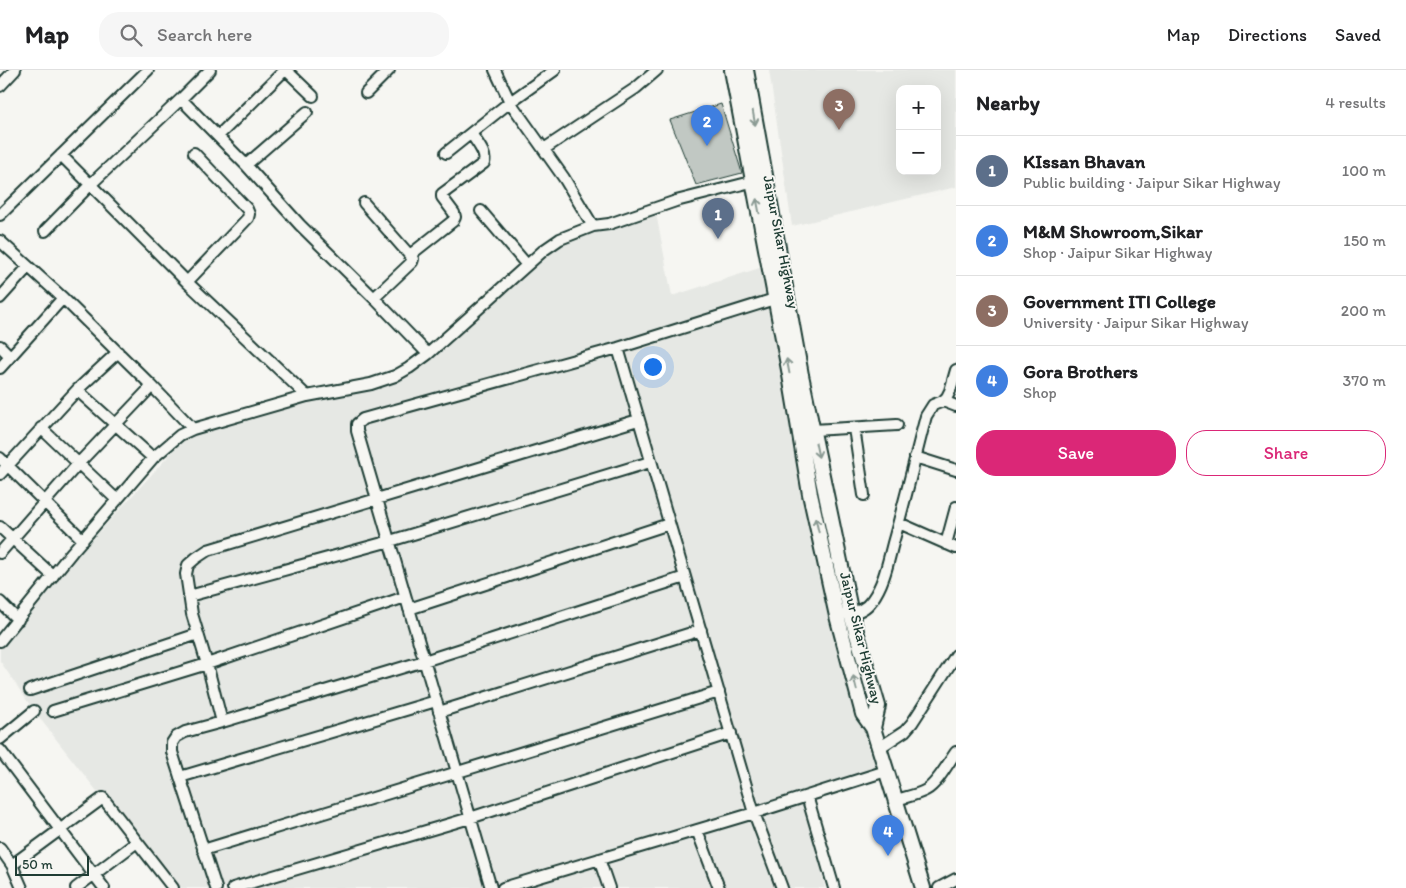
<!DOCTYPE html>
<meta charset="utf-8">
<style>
:root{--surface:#fff;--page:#f6f6f6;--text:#202124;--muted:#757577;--line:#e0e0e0;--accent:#db2777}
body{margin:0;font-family:Itim,sans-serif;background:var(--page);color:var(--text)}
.controls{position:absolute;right:15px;top:15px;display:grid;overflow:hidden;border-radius:10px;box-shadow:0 5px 20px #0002}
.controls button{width:45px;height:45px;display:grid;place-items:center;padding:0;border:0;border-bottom:1px solid var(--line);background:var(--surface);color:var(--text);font:25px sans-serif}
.scale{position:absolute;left:15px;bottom:12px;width:74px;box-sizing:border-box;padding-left:5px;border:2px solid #1f3d34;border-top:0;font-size:14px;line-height:18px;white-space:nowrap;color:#1f3d34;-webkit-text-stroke:4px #f6f6f2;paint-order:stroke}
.you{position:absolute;left:652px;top:296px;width:18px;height:18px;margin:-12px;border:4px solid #fff;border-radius:50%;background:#1a73e8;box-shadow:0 0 0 8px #1a73e833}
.badge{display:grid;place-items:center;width:32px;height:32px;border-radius:50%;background:var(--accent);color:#fff;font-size:16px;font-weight:700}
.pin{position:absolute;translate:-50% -41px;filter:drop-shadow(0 1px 2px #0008)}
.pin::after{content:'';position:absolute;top:26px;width:18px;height:15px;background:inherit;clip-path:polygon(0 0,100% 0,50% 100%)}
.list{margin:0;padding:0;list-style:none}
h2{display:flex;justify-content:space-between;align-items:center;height:65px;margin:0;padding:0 20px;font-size:21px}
h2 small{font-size:16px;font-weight:400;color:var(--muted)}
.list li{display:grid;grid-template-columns:32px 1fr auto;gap:15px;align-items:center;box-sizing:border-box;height:70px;padding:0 20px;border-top:1px solid var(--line)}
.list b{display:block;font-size:19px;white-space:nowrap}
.list p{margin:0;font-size:16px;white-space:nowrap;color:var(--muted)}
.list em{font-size:16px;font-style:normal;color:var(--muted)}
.actions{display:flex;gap:10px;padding:15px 20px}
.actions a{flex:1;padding:11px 0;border:1px solid var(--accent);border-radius:20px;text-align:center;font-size:18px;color:var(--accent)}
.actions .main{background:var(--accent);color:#fff}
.icon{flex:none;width:28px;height:28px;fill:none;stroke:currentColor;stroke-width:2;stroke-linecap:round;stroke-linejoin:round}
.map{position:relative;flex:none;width:956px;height:818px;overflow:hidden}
header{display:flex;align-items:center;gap:30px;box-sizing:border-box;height:70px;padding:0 25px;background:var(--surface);border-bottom:1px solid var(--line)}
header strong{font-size:24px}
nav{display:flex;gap:28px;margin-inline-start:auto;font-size:18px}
.search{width:350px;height:45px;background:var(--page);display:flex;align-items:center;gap:12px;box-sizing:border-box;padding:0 18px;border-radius:20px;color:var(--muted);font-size:19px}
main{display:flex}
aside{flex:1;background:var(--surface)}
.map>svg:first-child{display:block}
</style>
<header>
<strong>Map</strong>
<div class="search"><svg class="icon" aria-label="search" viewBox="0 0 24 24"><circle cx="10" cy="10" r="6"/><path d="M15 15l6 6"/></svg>Search here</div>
<nav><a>Map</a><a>Directions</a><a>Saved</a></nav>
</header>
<main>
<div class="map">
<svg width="956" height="818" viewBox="0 0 956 818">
<rect width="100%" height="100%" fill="#f6f6f2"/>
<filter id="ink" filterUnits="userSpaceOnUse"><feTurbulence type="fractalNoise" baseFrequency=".02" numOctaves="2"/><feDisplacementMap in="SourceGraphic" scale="10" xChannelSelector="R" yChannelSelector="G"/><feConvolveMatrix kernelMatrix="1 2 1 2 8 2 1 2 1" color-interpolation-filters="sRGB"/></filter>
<g filter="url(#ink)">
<!-- built -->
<path fill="#e6e8e4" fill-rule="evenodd" d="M769 0H956V117L792 156ZM900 19H937V101H900Z
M655 138 672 226 769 195 886 701 807 726 825 818H173L34 641 0 591V571L193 359 395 306 560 169Z"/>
<!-- building -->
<path fill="#c1c8c3" stroke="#1f3d34" d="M721 34 742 103 696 115 670 50Z"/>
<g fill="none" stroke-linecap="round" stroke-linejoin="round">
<defs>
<path id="minor" d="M286 0 313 26
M495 0 510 32 564 108 593 156
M0 16 15 0
M366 23 389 0
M181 29 246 95 300 155 374 228 428 284
M218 66 285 0
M544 79 636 18 657 0
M446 83 510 32 555 0
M61 85 187 212 307 326
M246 95 307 42
M364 133 413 189 412 192 374 228
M481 141 527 195
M0 145 148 0
M45 161 90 115 181 29 210 0
M0 171 63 228 152 316 193 359
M410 185 453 151 455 147 454 143 442 127V124L484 93C487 83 476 72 471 63
M187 212 248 148 249 144 247 139 194 83
M0 228 28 197
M0 276 10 286
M618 278 754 743 782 818
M0 298 63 228
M77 320 118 282
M943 331 956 336
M41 358 117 430
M854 358 864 425
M813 360 897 355
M915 387 956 400
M0 388 83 470
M0 404 77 320 153 388
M899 453 956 478
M0 457 53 506
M946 474 956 437
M0 483 78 394 152 316
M189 526 390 471 650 392
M0 532 18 550
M409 539 669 454
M846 544C856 543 866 539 872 530 884 514 888 492 893 473 905 431 915 388 926 346L933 335 943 331 947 327 950 321 956 300
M0 571 72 482 153 388 180 365 193 359 307 326 371 314 395 306 409 298 428 284 544 180 560 169 593 156 609 154 676 131 759 110
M30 620 198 564
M53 641 207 594 405 527
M439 642 701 560
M222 652 207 594 192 544 186 504 188 495 196 488 208 480 638 350
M0 669 34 641
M879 678 905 661 912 653 956 585
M0 680 104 818
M180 707 436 631
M807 726 834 818
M896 730C906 727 917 725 926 720 938 713 948 693 956 682
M697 760 719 818
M0 778 12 795 22 818
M203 780 719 622
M599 789 609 818
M12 795 103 728 173 818
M76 818 137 772
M216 818 172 682V673L176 667 185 662 222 652 424 591 685 507
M233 818 470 748 731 663
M491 818 357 361V354L363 349 618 278 781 227
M503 818 754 743 886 701
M939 818 956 809"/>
<path id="major" d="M732 0 790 305 810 424 837 546 863 644 873 658 923 818
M746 0 801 305 851 544 878 636 873 658"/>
</defs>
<!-- minor casing -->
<use href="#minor" stroke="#1f3d34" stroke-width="14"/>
<!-- major casing -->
<use href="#major" stroke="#1f3d34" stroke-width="18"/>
<!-- minor -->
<use href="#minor" stroke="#f6f6f2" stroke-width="10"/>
<!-- major -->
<use href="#major" stroke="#f6f6f2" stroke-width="14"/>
</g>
<!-- one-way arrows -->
<defs><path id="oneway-shaft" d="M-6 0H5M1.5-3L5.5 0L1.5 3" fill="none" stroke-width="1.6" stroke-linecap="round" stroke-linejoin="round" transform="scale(1.25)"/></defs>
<g stroke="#8a9a93">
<use href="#oneway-shaft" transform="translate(754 48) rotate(80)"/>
<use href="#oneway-shaft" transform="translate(758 136) rotate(-101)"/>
<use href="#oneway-shaft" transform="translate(788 296) rotate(-101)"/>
<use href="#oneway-shaft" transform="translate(817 380) rotate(78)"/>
<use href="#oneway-shaft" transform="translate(817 455) rotate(-103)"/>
<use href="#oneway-shaft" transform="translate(855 613) rotate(-104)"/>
</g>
</g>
<g text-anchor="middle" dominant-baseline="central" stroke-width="4" stroke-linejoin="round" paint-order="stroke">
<!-- street labels -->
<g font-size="15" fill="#1f3d34" stroke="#f6f6f2">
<text transform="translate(781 172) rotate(79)">Jaipur Sikar Highway</text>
<text transform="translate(861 568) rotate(76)">Jaipur Sikar Highway</text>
</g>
</g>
</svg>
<div class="controls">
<button>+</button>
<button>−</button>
</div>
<div class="scale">50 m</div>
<div class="you"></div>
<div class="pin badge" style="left:718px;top:169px;background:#5c6f8a">1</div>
<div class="pin badge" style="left:707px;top:76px;background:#3f7fe0">2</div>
<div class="pin badge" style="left:839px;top:60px;background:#8d6e63">3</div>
<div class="pin badge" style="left:888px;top:786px;background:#3f7fe0">4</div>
</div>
<aside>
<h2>Nearby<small>4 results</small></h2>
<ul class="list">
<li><span class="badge" style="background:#5c6f8a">1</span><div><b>KIssan Bhavan</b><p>Public building · Jaipur Sikar Highway</p></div><em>100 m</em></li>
<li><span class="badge" style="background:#3f7fe0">2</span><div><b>M&amp;M Showroom,Sikar</b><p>Shop · Jaipur Sikar Highway</p></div><em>150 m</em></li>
<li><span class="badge" style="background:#8d6e63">3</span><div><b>Government ITI College</b><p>University · Jaipur Sikar Highway</p></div><em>200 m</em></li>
<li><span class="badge" style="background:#3f7fe0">4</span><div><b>Gora Brothers</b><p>Shop</p></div><em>370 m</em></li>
</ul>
<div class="actions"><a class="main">Save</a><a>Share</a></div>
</aside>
</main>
